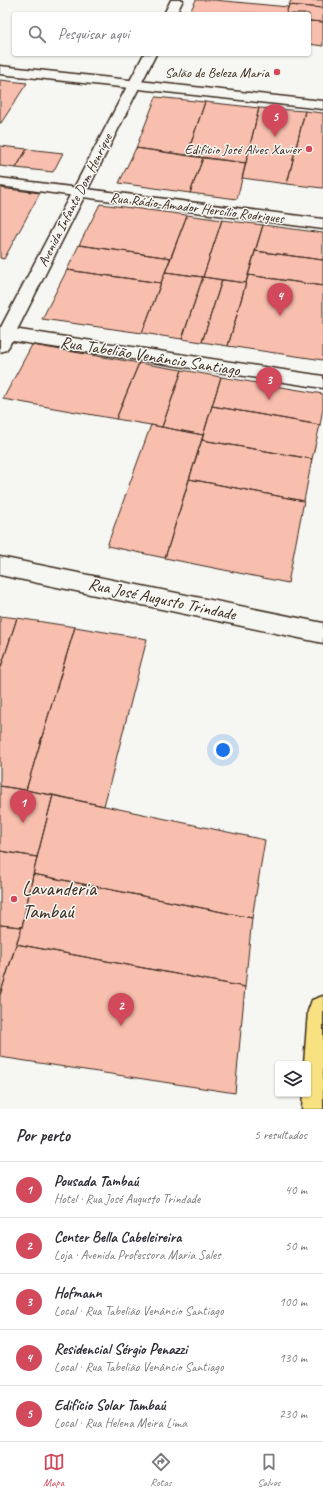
<!DOCTYPE html>
<html lang="pt">
<meta charset="utf-8">
<style>
:root{--surface:#fff;--page:#f7f7f7;--text:#2b2b33;--muted:#7c7c81;--line:#e1e1e2;--accent:#d1495b}
body{margin:0;font-family:Caveat,sans-serif;background:var(--page);color:var(--text)}
.controls{position:absolute;right:12px;bottom:12px;display:grid;overflow:hidden;border-radius:4px;box-shadow:0 1px 3px #0004}
.controls button{width:36px;height:36px;display:grid;place-items:center;padding:0;border:0;border-bottom:1px solid var(--line);background:var(--surface);color:var(--text);font:20px sans-serif}
.you{position:absolute;left:223px;top:750px;width:14px;height:14px;margin:-10px;border:3px solid #fff;border-radius:50%;background:#1a73e8;box-shadow:0 0 0 6px #1a73e833}
.badge{display:grid;place-items:center;width:26px;height:26px;border-radius:50%;background:var(--accent);color:#fff;font-size:13px;font-weight:700}
.pin{position:absolute;translate:-50% -33px;filter:drop-shadow(0 1px 2px #0008)}
.pin::after{content:'';position:absolute;top:21px;width:14px;height:12px;background:inherit;clip-path:polygon(0 0,100% 0,50% 100%)}
.list{margin:0;padding:0;list-style:none}
h2{display:flex;justify-content:space-between;align-items:center;height:52px;margin:0;padding:0 16px;font-size:17px}
h2 small{font-size:13px;font-weight:400;color:var(--muted)}
.list li{display:grid;grid-template-columns:26px 1fr auto;gap:12px;align-items:center;box-sizing:border-box;height:56px;padding:0 16px;border-top:1px solid var(--line)}
.list b{display:block;font-size:15px;white-space:nowrap}
.list p{margin:0;font-size:13px;white-space:nowrap;color:var(--muted)}
.list em{font-size:13px;font-style:normal;color:var(--muted)}
.icon{flex:none;width:22px;height:22px;fill:none;stroke:currentColor;stroke-width:2;stroke-linecap:round;stroke-linejoin:round}
.map{position:relative;flex:none;width:323px;height:1109px;overflow:hidden}
.search{position:absolute;background:var(--surface);box-shadow:0 1px 3px #0004;left:12px;right:12px;top:12px;height:44px;display:flex;align-items:center;gap:10px;box-sizing:border-box;padding:0 14px;border-radius:4px;color:var(--muted);font-size:15px}
.sheet{height:332px;background:var(--surface)}
nav{display:flex;justify-content:space-around;align-items:center;box-sizing:border-box;height:56px;border-top:1px solid var(--line);background:var(--surface);font-size:11px;color:var(--muted)}
nav a{display:grid;justify-items:center;gap:2px}
nav .on{color:var(--accent)}
.map>svg:first-child{display:block}
</style>
<div class="map">
<svg width="323" height="1109" viewBox="0 0 323 1109">
<rect width="100%" height="100%" fill="#f6f6f2"/>
<filter id="ink" filterUnits="userSpaceOnUse"><feTurbulence type="fractalNoise" baseFrequency=".025" numOctaves="2"/><feDisplacementMap in="SourceGraphic" scale="8" xChannelSelector="R" yChannelSelector="G"/><feConvolveMatrix kernelMatrix="1 2 1 2 8 2 1 2 1" color-interpolation-filters="sRGB"/></filter>
<g filter="url(#ink)">
<!-- building -->
<path fill="#f8bfae" stroke="#3b2a1e" d="M196 0H214L288 7 286 14 190 12Z
M291 0H323V8L289 5Z
M289 5 323 8V22L309 21V14H286Z
M309 21 323 22V46L309 44Z
M0 80 27 83 1 123H0Z
M156 97 205 102 187 155 136 148Z
M205 102 259 108 246 163 187 155Z
M259 108 305 111 287 184 242 178Z
M305 111 323 113V188L287 184Z
M0 146 27 149 16 168 0 166Z
M136 148 203 158 190 193 119 183Z
M27 149 63 153 53 172 16 168Z
M203 158 246 163 237 199 190 193Z
M0 188 40 193 4 259 0 258Z
M100 204 187 215 171 258 79 245Z
M187 215 222 220 203 277 165 272Z
M222 220 263 225 246 283 203 277Z
M263 225 323 233V260L255 251Z
M79 245 171 258 161 283 67 270Z
M255 251 323 260V286L248 275Z
M67 270 161 283 142 333 42 319Z
M165 272 203 277 182 339 142 333Z
M248 275 323 286V360L228 346Z
M203 277 222 280 202 342 182 339Z
M222 280 246 283 228 346 202 342Z
M32 345 139 363 116 419 3 399Z
M139 363 182 370 162 427 116 419Z
M182 370 221 377 203 435 162 427Z
M221 377 323 394V408L320 425 212 406Z
M212 406 320 425 312 459 202 440Z
M151 425 203 435 165 558 107 546Z
M202 440 312 459 304 501 189 479Z
M189 479 304 501 288 583 165 558Z
M0 616 17 618 0 670Z
M17 618 75 627 26 790 0 786V670Z
M75 627 147 639 104 806 26 790Z
M0 786 53 795 37 857 0 851Z
M53 795 265 840 252 918 33 874Z
M0 851 37 857 22 927 0 925Z
M33 874 252 918 245 987 16 944 22 927Z
M0 925 22 927 0 995Z
M16 944 245 987 235 1093 0 1057V995Z"/>
<g fill="none" stroke-linecap="round" stroke-linejoin="round">
<defs>
<path id="minor" d="M0 178 323 219V229L0 186Z
M0 327 323 376V388L0 339Z"/>
<path id="tertiary" d="M0 66 323 101V109L0 74Z"/>
<path id="secondary" d="M171 0H183L176 14H164Z
M144 54H156L9 346 6 350 0 352V329Z
M0 557 323 623V643L0 575Z"/>
<path id="primary" d="M323 996V1109H302L303 1094H308V1064H304L308 1011 312 1000Z"/>
</defs>
<!-- minor casing -->
<use href="#minor" stroke="#3b2a1e" stroke-width="3"/>
<!-- tertiary casing -->
<use href="#tertiary" stroke="#3b2a1e" stroke-width="3"/>
<!-- secondary casing -->
<use href="#secondary" stroke="#3b2a1e" stroke-width="3"/>
<!-- primary casing -->
<use href="#primary" stroke="#3b2a1e" stroke-width="3"/>
<!-- minor -->
<use href="#minor" fill="#f6f6f2" fill-rule="evenodd"/>
<!-- tertiary -->
<use href="#tertiary" fill="#f6f6f2" fill-rule="evenodd"/>
<!-- secondary -->
<use href="#secondary" fill="#f6f6f2" fill-rule="evenodd"/>
<!-- primary -->
<use href="#primary" fill="#f8e181" fill-rule="evenodd"/>
</g>
</g>
<!-- markers -->
<g fill="#d1495b" stroke="#f6f6f2" stroke-width="1.5">
<circle cx="277" cy="72" r="4"/>
<circle cx="309" cy="149" r="4"/>
<circle cx="14" cy="899" r="4"/>
</g>
<g text-anchor="middle" dominant-baseline="central" stroke-width="3" stroke-linejoin="round" paint-order="stroke">
<!-- far-poi labels -->
<g font-size="14" fill="#3b2a1e" stroke="#f6f6f2" text-anchor="end">
<text x="269" y="72">Salão de Beleza Maria</text>
<text x="301" y="149">Edifício José Alves Xavier</text>
</g>
<!-- far-street labels -->
<g font-size="14" fill="#3b2a1e" stroke="#f6f6f2">
<text transform="translate(75 200) rotate(-63)">Avenida Infante Dom Henrique</text>
<text transform="translate(197 208) rotate(7)">Rua Rádio-Amador Hercílio Rodrigues</text>
</g>
<!-- street labels -->
<g font-size="17" fill="#3b2a1e" stroke="#f6f6f2">
<text transform="translate(150 356) rotate(9)">Rua Tabelião Venâncio Santiago</text>
<text transform="translate(162 599) rotate(12)">Rua José Augusto Trindade</text>
</g>
<!-- near-poi labels -->
<g font-size="20" fill="#3b2a1e" stroke="#f6f6f2" text-anchor="start">
<text x="22" y="888">Lavanderia<tspan x="22" dy="23">Tambaú</tspan></text>
</g>
</g>
</svg>
<div class="controls">
<button><svg class="icon" aria-label="layers" viewBox="0 0 24 24"><path d="M12 4l9 5-9 5-9-5zM3 14l9 5 9-5"/></svg></button>
</div>
<div class="you"></div>
<div class="pin badge" style="left:23px;top:823px">1</div>
<div class="pin badge" style="left:121px;top:1026px">2</div>
<div class="pin badge" style="left:269px;top:400px">3</div>
<div class="pin badge" style="left:280px;top:316px">4</div>
<div class="pin badge" style="left:275px;top:137px">5</div>
<div class="search"><svg class="icon" aria-label="search" viewBox="0 0 24 24"><circle cx="10" cy="10" r="6"/><path d="M15 15l6 6"/></svg>Pesquisar aqui</div>
</div>
<section class="sheet">
<h2>Por perto<small>5 resultados</small></h2>
<ul class="list">
<li><span class="badge">1</span><div><b>Pousada Tambaú</b><p>Hotel · Rua José Augusto Trindade</p></div><em>40 m</em></li>
<li><span class="badge">2</span><div><b>Center Bella Cabeleireira</b><p>Loja · Avenida Professora Maria Sales</p></div><em>50 m</em></li>
<li><span class="badge">3</span><div><b>Hofmann</b><p>Local · Rua Tabelião Venâncio Santiago</p></div><em>100 m</em></li>
<li><span class="badge">4</span><div><b>Residencial Sérgio Penazzi</b><p>Local · Rua Tabelião Venâncio Santiago</p></div><em>130 m</em></li>
<li><span class="badge">5</span><div><b>Edifício Solar Tambaú</b><p>Local · Rua Helena Meira Lima</p></div><em>230 m</em></li>
</ul>
</section>
<nav>
<a class="on"><svg class="icon" aria-label="map" viewBox="0 0 24 24"><path d="M3 6l6-2 6 2 6-2v14l-6 2-6-2-6 2zM9 4v14M15 6v14"/></svg>Mapa</a>
<a><svg class="icon" aria-label="directions" viewBox="0 0 24 24"><path d="M12 3l9 9-9 9-9-9zM9 14v-3h6M13 9l2 2-2 2"/></svg>Rotas</a>
<a><svg class="icon" aria-label="saved" viewBox="0 0 24 24"><path d="M7 4h10v16l-5-4-5 4z"/></svg>Salvos</a>
</nav>
